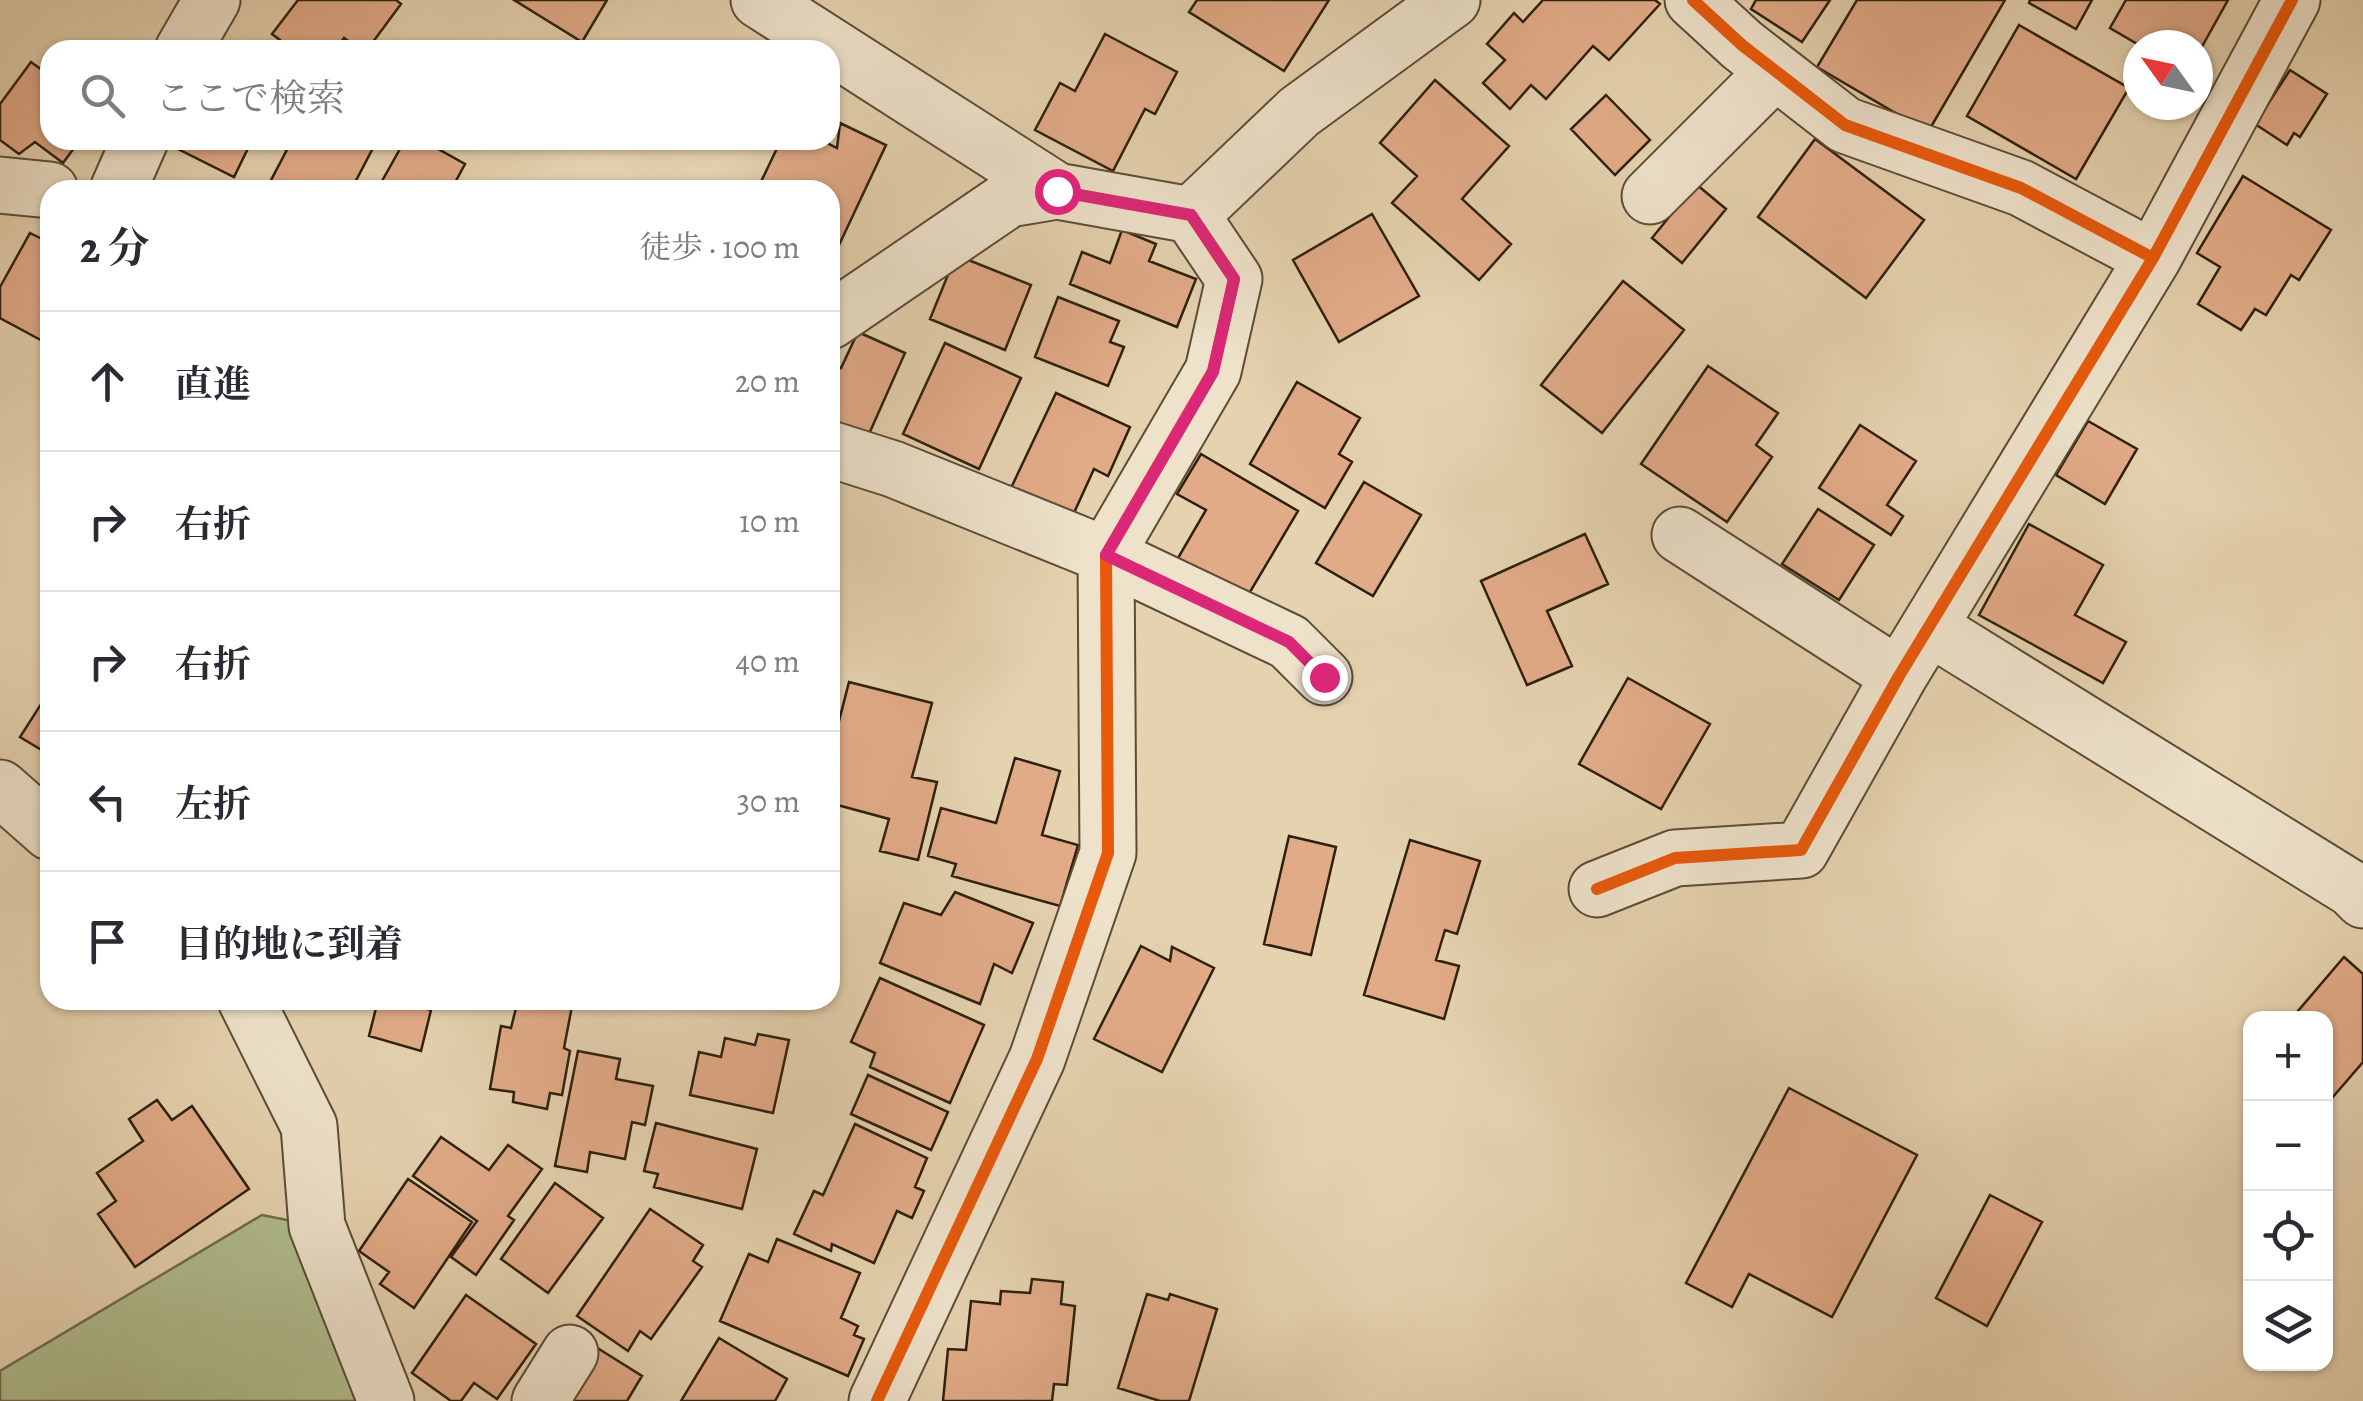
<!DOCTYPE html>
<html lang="ja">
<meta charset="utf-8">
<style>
:root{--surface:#fff;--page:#f7f7f7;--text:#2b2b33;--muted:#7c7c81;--line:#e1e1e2}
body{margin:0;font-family:Alegreya,"Noto Serif JP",serif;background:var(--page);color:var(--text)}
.controls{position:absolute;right:30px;bottom:30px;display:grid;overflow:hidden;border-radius:20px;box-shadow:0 2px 8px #0004}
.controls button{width:90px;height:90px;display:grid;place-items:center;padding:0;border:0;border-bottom:2px solid var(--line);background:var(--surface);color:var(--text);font:50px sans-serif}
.compass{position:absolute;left:2123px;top:30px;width:90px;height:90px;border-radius:50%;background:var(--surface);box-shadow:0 2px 8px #0004;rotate:303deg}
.stop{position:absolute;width:30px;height:30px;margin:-22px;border:8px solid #db2777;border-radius:50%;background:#fff}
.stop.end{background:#db2777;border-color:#fff;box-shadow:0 2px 10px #0008}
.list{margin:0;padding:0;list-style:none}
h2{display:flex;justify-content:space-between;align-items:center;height:130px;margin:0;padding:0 40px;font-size:42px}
h2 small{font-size:32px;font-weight:400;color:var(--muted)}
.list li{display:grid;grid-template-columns:65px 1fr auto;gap:30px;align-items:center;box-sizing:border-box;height:140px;padding:0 40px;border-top:2px solid var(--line)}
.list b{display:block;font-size:38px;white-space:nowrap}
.list em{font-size:32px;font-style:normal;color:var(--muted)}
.icon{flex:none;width:55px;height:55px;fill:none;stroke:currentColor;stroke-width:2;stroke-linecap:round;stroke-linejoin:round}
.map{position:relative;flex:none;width:2363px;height:1401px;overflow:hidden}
.search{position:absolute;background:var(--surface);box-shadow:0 2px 8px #0004;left:40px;top:40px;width:800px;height:110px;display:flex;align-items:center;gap:25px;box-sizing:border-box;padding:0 35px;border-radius:30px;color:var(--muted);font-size:38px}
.panel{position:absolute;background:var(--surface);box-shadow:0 2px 8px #0004;left:40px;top:180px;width:800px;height:830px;border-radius:30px}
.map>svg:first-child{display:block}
</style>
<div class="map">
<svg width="2363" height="1401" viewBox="0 0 2363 1401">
<rect width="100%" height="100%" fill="#e5d2af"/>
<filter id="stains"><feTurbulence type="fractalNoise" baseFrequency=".002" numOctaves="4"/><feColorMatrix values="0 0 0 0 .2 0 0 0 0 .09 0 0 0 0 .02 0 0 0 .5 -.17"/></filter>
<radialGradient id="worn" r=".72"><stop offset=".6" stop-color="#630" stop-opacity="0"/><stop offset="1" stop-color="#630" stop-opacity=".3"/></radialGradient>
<!-- green -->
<path fill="#b0bd8f" stroke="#6f6e4e" stroke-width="2.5" d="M262 1215 317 1226 387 1401H0V1371Z"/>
<!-- building -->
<path fill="#e2ab88" stroke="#2e200e" stroke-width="2.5" d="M298 0H396L401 4 367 50H361L344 38 335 50H293L272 34Z
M514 0H607L582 42Z
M1197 0H1329L1284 71 1189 12Z
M1543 0H1655L1660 4 1609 60 1593 46 1546 99 1531 85 1510 109 1483 83 1505 60 1487 44 1514 13 1523 22Z
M1756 0H1830L1802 42 1751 9Z
M1857 0H2005L1928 132 1817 67Z
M2030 0H2092L2076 29 2029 3Z
M2126 0H2228L2199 52 2198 45H2139L2110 28Z
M2019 25 2129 88 2076 179 1967 116Z
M1105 34 1177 72 1155 114 1145 109 1113 171 1035 130 1060 83 1075 91Z
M31 62 50 76V140H80L63 163 35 142 19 154 0 140V104Z
M2290 70 2327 94 2300 137 2294 133 2287 145 2255 124Z
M1435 80 1509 146 1462 199 1511 244 1479 280 1392 203 1417 176 1380 143Z
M1606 95 1650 140 1615 175 1571 129Z
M840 123 886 145 839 245 830 241V190H757L781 140H821L837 148Z
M1815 139 1924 220 1866 298 1758 217Z
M181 140H252L234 177 176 148Z
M292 140H359L373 148 351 190H276L268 186Z
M405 140H422L465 164 451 190H377Z
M2243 176 2331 230 2299 280 2291 275 2266 315 2255 309 2241 330 2198 304 2220 267 2197 253Z
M1696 184 1726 209 1682 263 1652 238Z
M1372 214 1419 296 1339 342 1293 260Z
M1122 230 1156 244 1149 261 1196 279 1177 327 1070 284 1082 252 1110 263Z
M30 233 50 243V345L0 318V287Z
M956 255 1031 285 1005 350 930 319Z
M1623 281 1684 330 1602 433 1541 385Z
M1058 297 1119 321 1110 342 1124 347 1108 386 1035 357Z
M858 332 905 353 865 443 830 428V363L841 368Z
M945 343 1021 378 979 469 903 434Z
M1708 366 1778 413 1756 445 1772 457 1727 522 1641 464Z
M1297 382 1360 418 1339 454 1352 462 1325 508 1250 464Z
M1056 393 1130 427 1108 476 1094 469 1073 515 1011 488Z
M2088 421 2137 449 2105 504 2056 475Z
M1860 425 1916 461 1887 505 1903 516 1891 535 1819 488Z
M1201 454 1298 511 1247 597 1178 558 1206 510 1177 494Z
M1364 482 1421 515 1373 596 1316 563Z
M1818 509 1874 545 1839 600 1782 564Z
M2029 524 2103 565 2075 615 2126 642 2103 683 1979 615Z
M1585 534 1608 584 1547 611 1572 666 1527 685 1481 581Z
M1628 678 1710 724 1661 809 1579 764Z
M849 682 932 703 912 777 937 782 918 860 880 851 889 819 830 803V756Z
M50 690V755L20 737Z
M1015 758 1060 771 1042 835 1078 845 1060 906 952 876 956 864 928 856 941 808 996 823Z
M1289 836 1336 847 1311 955 1264 944Z
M1410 840 1480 861 1457 934 1445 930 1436 960 1459 966 1444 1019 1364 995Z
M955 892 1033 923 1012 973 994 964 980 1004 880 963 904 903 941 915Z
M1141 946 1170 961 1172 947 1214 968 1162 1072 1094 1039Z
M2344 957 2363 974V1062L2326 1105V1018H2292Z
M880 978 984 1025 950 1103 870 1067 875 1053 851 1042Z
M378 1000H391L431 1010 421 1051 369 1036Z
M526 1000 572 1006 564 1048 570 1051 562 1095 550 1093 547 1109 513 1102 514 1092 490 1089 501 1026 511 1028 516 1008H524Z
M758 1034 789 1040 773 1113 690 1095 699 1052 721 1057 725 1038 755 1045Z
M578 1051 620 1059 616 1079 653 1086 645 1125 632 1122 625 1159 590 1152 587 1172 555 1166Z
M868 1075 948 1112 931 1150 851 1114Z
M1789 1088 1917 1155 1832 1317 1749 1274 1732 1307 1686 1283Z
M157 1100 172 1120 192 1106 249 1189 135 1267 98 1214 116 1201 97 1173 143 1141 129 1119Z
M656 1123 757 1149 742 1209 654 1187 658 1174 644 1171Z
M855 1124 927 1158 915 1187 924 1191 912 1218 897 1211 874 1263 832 1244 831 1251 794 1234 814 1191 823 1195Z
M441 1137 489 1170 508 1145 542 1169 508 1216 514 1220 476 1275 451 1257 477 1221 413 1176Z
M408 1179 472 1222 414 1308 380 1284 389 1272 359 1251Z
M555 1183 603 1218 548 1293 501 1259Z
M1990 1195 2042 1222 1987 1326 1936 1298Z
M650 1209 703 1245 693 1261 702 1267 651 1339 640 1331 628 1351 577 1316Z
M777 1239 860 1273 841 1318 858 1326 854 1335 864 1339 848 1376 720 1321 749 1254 768 1262Z
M1032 1279 1063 1282 1061 1304 1075 1306 1067 1385 1054 1384 1052 1401H943L948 1349 966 1350 971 1301 1000 1304 1001 1291 1030 1293Z
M1147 1294 1168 1300 1170 1294 1217 1309 1189 1401H1160L1118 1388Z
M466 1295 536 1344 497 1399 474 1383 461 1401H451L412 1373Z
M719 1338 787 1379 775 1401H681Z
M599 1349 642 1376 627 1401H567Z"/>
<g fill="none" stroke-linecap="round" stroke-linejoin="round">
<defs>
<path id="minor" d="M759 0 1057 191
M1693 0 1742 45 1845 125 2021 188 2153 258
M183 50 212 0
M0 185 50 190
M118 190 140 140
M1650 196 1775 71
M830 321 1009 199 1057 191 1191 215 1299 112 1452 0
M830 449 893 469 1106 555 1289 642 1324 677
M1680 535 1899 676
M1929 627 2352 889 2363 900
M0 788 50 832
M1597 889 1675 858 1801 850 1899 676 2153 258 2292 0
M246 1000 309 1126 317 1226 386 1401
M540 1401 570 1353
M877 1401 1037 1059 1108 853 1106 555 1213 371 1234 279 1191 215"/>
</defs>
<!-- minor casing -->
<use href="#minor" stroke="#5c4c36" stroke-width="59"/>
<!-- minor -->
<use href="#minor" stroke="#eee2cb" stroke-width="55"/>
<defs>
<path id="cycleway" d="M1693 0 1742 45 1845 125 2021 188 2153 258
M1597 889 1675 858 1801 850 1899 676 2153 258 2292 0
M877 1401 1037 1059 1108 853 1106 555 1213 371 1234 279 1191 215"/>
</defs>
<!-- cycleway casing -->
<use href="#cycleway" stroke="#eee2cb" stroke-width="19"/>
<!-- cycleway -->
<use href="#cycleway" stroke="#e8590c" stroke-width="12"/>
</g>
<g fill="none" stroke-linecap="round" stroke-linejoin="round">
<!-- route -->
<path stroke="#db2777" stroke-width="12" d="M1057 191 1191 215 1234 279 1213 372 1106 555 1289 642 1324 677"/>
</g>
<rect width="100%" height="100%" filter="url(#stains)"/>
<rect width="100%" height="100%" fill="url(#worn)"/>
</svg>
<div class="controls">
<button>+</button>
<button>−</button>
<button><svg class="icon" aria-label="locate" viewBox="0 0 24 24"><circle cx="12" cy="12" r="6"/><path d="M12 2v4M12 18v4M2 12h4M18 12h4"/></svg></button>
<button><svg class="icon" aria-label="layers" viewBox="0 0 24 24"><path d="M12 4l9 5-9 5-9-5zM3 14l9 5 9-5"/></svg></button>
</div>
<svg class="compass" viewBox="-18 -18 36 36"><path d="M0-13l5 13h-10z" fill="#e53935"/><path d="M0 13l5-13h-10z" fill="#7c7c81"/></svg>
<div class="stop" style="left:1057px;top:191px"></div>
<div class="stop end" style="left:1324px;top:677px"></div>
<div class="search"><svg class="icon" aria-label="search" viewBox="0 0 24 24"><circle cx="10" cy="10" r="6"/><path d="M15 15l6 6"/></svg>ここで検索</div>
<section class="panel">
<h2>2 分<small>徒歩 · 100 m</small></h2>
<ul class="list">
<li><svg class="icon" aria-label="ahead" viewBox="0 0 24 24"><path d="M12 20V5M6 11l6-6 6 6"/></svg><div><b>直進</b></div><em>20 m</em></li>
<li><svg class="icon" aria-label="right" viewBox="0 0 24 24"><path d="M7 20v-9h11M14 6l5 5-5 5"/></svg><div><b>右折</b></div><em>10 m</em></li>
<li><svg class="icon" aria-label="right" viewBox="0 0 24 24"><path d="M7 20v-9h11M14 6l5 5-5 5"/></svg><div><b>右折</b></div><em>40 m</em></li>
<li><svg class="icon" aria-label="left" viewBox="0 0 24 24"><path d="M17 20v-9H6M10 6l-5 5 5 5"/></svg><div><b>左折</b></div><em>30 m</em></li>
<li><svg class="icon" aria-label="arrive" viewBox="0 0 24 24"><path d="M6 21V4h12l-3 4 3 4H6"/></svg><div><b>目的地に到着</b></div></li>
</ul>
</section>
</div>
